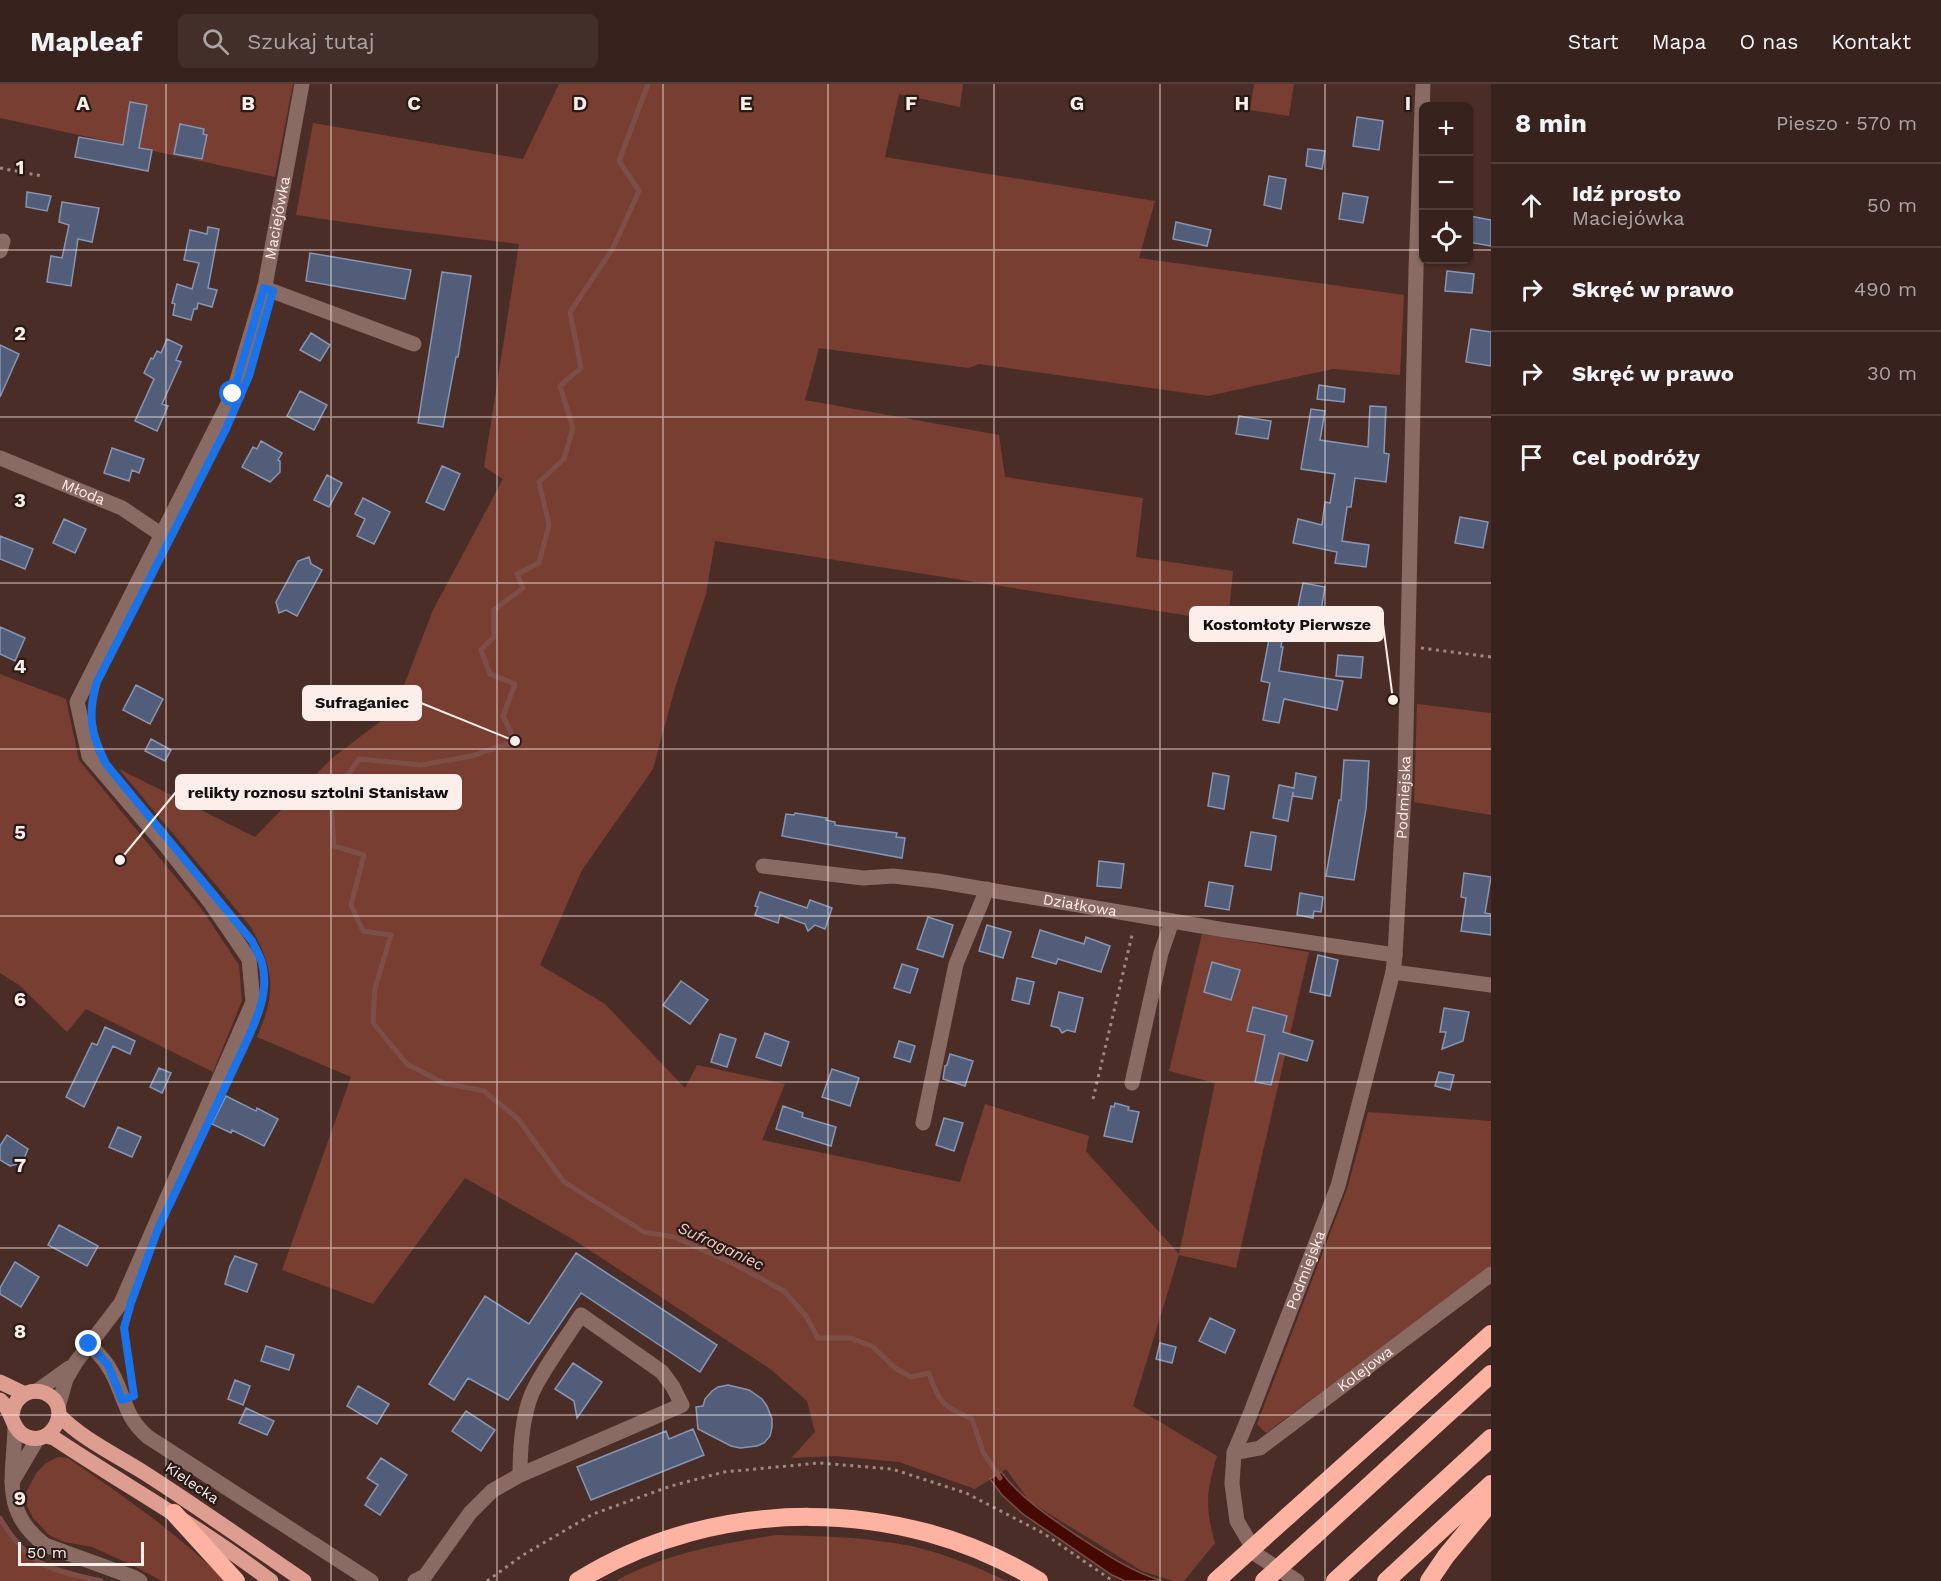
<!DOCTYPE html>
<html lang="pl">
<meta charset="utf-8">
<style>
:root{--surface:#38221d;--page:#432f2a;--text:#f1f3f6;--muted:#aba4a4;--line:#523f3b}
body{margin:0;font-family:"Work Sans",sans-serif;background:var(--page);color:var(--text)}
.controls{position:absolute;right:18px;top:18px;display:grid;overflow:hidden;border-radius:9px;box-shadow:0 2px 4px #0004}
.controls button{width:54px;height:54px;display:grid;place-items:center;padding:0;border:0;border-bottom:2px solid var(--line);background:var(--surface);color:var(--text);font:30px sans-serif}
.scale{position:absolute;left:18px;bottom:15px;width:126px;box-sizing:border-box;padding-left:6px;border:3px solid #feeeea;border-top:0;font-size:16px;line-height:21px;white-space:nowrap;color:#feeeea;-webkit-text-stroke:4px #271a17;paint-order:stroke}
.stop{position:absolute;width:18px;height:18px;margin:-14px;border:4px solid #1a73e8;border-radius:50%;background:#fff}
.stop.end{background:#1a73e8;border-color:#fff;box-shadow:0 2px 6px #0008}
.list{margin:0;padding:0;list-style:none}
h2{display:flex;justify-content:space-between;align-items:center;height:78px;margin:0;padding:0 24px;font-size:26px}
h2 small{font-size:20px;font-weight:400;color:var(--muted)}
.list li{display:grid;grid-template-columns:39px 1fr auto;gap:18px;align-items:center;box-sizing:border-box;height:84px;padding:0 24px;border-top:2px solid var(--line)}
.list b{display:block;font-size:22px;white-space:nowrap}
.list p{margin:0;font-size:20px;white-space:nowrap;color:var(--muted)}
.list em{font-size:20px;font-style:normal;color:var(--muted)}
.icon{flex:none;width:33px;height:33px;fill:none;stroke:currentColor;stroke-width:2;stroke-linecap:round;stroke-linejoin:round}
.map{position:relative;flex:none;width:1491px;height:1497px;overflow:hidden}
header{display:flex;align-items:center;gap:36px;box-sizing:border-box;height:84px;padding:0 30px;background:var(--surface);border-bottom:2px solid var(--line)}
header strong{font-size:28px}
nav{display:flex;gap:33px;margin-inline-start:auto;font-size:21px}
.search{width:420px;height:54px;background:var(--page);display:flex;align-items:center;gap:15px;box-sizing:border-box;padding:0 21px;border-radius:9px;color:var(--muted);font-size:22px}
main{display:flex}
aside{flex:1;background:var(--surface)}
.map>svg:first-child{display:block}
</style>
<header>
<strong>Mapleaf</strong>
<div class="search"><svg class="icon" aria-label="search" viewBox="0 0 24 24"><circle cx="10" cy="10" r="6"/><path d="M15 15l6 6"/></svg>Szukaj tutaj</div>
<nav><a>Start</a><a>Mapa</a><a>O nas</a><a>Kontakt</a></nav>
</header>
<main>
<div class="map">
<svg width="1491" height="1497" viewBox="0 0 1491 1497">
<rect width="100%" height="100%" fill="#4b2d27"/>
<!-- green -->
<path fill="#783e32" d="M0 0H293L275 93 0 34Z
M559 0H963L960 23 899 10 885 73 1155 117 1139 174 1404 211 1400 291 1333 285 1208 312 979 280 969 284 819 264 805 316 999 351 1005 393 1143 414 1136 473 1233 487 1228 538 715 457 706 510 675 604 653 685 582 786 540 881 605 920 685 1004 697 981 785 1000 762 1056 960 1098 985 1020 1089 1052 1086 1067 1179 1170 1215 999 1169 987 1202 850 1309 868 1236 1184 1179 1171 1133 1322 1217 1372C1206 1408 1205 1423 1215 1459L1184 1497H1173L1142 1487 1030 1418 1006 1385 975 1405 899 1378 835 1372 791 1374 815 1348 807 1317 769 1284 574 1156 465 1094 373 1220 282 1186 351 993 257 953C277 907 274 886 251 843L119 685 255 753 331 675 394 627 433 526 503 395 484 383 519 160 385 144 296 131 313 39 523 75Z
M1254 0H1294L1289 32 1250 26Z
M0 590 66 615 79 676 201 824 239 881 242 917 213 988 86 925 67 948 19 901 0 889Z
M1417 620 1491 629V731L1414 718Z
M1368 1028 1491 1037V1183L1266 1349 1257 1340 1347 1105Z
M58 1373 68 1374C123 1412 178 1449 225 1497H162L130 1480 92 1463 64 1458 49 1451 33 1434 27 1422 25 1410 37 1388 46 1379Z
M0 1437C22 1481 61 1481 102 1497H0Z
M776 1451C821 1452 866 1453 911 1462 944 1469 976 1483 1007 1497H616C665 1469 721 1460 776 1451Z"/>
<!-- water -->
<path fill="#460901" stroke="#7d4e47" stroke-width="1.5" d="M1001 1388C1022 1415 1048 1432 1076 1451 1104 1469 1130 1487 1162 1497H1125L1112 1491 1023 1430 1002 1411 990 1395Z"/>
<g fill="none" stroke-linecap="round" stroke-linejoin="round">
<!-- stream -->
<path stroke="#7d4e47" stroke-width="5" d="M648 0 619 77 639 107 613 164 570 228 581 284 560 302 573 344 564 375 539 398 549 441 539 479 517 490 523 504 494 526V553L481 566 490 590 515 600 503 632 515 657 472 672 421 681 359 675 331 717 334 762 364 771 351 821 363 847 391 851 375 904 373 939 407 980 443 999 484 1007 518 1035 564 1098 644 1148 674 1153 736 1181 784 1207 806 1232 818 1254H850L872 1262 895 1284 911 1293 929 1289C940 1321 942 1321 972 1335L983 1368 1000 1394
M0 1434C29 1483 48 1485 101 1497"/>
</g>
<!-- building -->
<path fill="#525e79" stroke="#8795b2" stroke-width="1.5" d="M130 18 147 21 139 64 152 66 148 87 75 73 79 53 123 61Z
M1357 33 1383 37 1379 66 1353 62Z
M180 40 204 45 203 50 207 51 202 75 174 70Z
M1308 65 1325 67 1322 85 1306 82Z
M1269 92 1286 95 1281 125 1264 121Z
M27 108 51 112 47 127 26 123Z
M1343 109 1368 113 1363 139 1339 135Z
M62 118 99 124 92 158 78 155 71 202 47 198 51 172 62 174 69 141 59 138Z
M1470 132 1491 136V162L1468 158Z
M1176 138 1211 146 1207 162 1173 155Z
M208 143 219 145 208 204 217 206 212 223 198 219 197 225H194L191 236 173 231 175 220 172 219 177 200 192 205 199 179 184 176 190 146 207 150Z
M310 169 411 186 405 215 306 197Z
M1447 187 1474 190 1472 209 1445 207Z
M442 188 471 192 458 273H456L443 343 418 339Z
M1471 245 1491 248V282L1466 278Z
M311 249 330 261 320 277 300 266Z
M167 255 182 262 176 276 181 278 162 320 168 322 157 347 135 337 154 295 144 289 151 274 153 275 157 267 161 269Z
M0 261 19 270 0 313Z
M1319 301 1345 305 1344 318 1317 315Z
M300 307 327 321 314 346 287 332Z
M1370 322 1386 323 1384 369 1389 370 1386 398 1355 394 1351 423H1347L1342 457 1369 461 1366 483 1335 479 1337 468 1293 459 1298 435 1322 441 1325 418 1330 419 1335 390 1301 385 1311 325 1325 327 1320 356 1368 363Z
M1239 332 1271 337 1268 355 1236 350Z
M261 357 282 369 278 376 280 377V388L270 398 242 383 253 363 257 365Z
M112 364 144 375 139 389 132 386 129 397 104 389Z
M442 382 460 390 444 426 426 418Z
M327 391 342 399 329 423 314 416Z
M363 414 390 428 374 460 357 452 365 435 355 430Z
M1460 433 1488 438 1483 464 1455 459Z
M64 435 86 445 75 469 53 459Z
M0 452 33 465 25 485 0 475Z
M309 473 311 480 322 486 297 532 286 526 279 529 276 518 298 477Z
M1303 499 1325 503 1321 527 1298 523Z
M1254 524 1274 527 1275 524 1286 526 1281 563H1283L1279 587 1343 597 1337 626 1284 615 1279 639 1263 636 1270 599 1261 597 1271 545 1251 542Z
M0 543 25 554 15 577 0 570Z
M1338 571 1363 573 1361 594 1336 592Z
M136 601 163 615 150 640 123 626Z
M151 655 171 666 165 677 145 667Z
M1344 676 1369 677 1366 725 1354 796 1326 792 1339 716H1341Z
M1213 689 1229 692 1224 725 1208 722Z
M1296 689 1316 693 1312 715 1293 712V708L1288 737 1273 734 1279 701 1294 704Z
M795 729 827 734 826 736 835 738V741L897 749 896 753 905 754 902 774 782 752 786 730 794 731Z
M1251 748 1276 752 1271 786 1245 782Z
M1099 777 1124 780 1121 804 1097 802Z
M1464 789 1491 793 1485 829 1491 830V851L1461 847 1466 814 1461 813Z
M1209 798 1233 802 1229 826 1205 822Z
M760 808 807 824 810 816 832 824 825 845 815 841 808 847 805 840 780 831 778 839 755 831 758 823 755 822Z
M1300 809 1323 813 1321 828 1314 827 1313 834 1297 831Z
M928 833 953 841 943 873 917 865Z
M987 841 1011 848 1003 874 979 867Z
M1040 846 1084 860 1086 853 1110 862 1101 888 1058 875 1056 880 1032 873Z
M1318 871 1338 876 1330 912 1310 908Z
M1212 878 1240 886 1231 916 1204 908Z
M902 880 918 885 910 909 894 904Z
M1017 894 1034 898 1029 920 1012 916Z
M681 897 708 916 690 940 663 921Z
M1059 908 1083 914 1075 948 1067 946 1062 949 1059 944 1051 942Z
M1253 923 1287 932 1283 948 1313 957 1307 977 1279 969 1271 1001 1255 998 1265 951 1247 947Z
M1444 924 1469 928 1463 957 1442 965 1446 948H1440Z
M105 943 135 957 130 970 113 962 84 1023 66 1013 92 959 97 961Z
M765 949 789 958 781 982 756 973Z
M720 950 736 955 727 983 711 978Z
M899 957 915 962 910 978 894 973Z
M950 970 973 977 965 1002 943 995 945 982 947 981Z
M159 984 171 989 162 1009 150 1003Z
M832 985 859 994 850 1022 822 1013Z
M1439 988 1454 991 1450 1006 1435 1002Z
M226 1012 256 1027 257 1024 278 1035 264 1062 232 1046 231 1049 212 1040Z
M1115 1019 1129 1023 1128 1026 1139 1028 1132 1058 1104 1052 1111 1022 1114 1023Z
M783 1022 803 1029 802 1033 836 1043 831 1062 776 1045Z
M944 1034 963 1039 954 1067 936 1061Z
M118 1043 141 1053 132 1073 109 1063Z
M7 1051 28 1065 22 1079 10 1082 0 1076V1062Z
M59 1141 98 1162 87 1182 48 1161Z
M576 1169 717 1261 700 1288 581 1209 508 1316 468 1294 454 1316 429 1300 485 1212 529 1240Z
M235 1172 257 1180 247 1208 225 1200 230 1182Z
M15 1178 39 1193 21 1223 0 1210V1204Z
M1210 1234 1235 1246 1225 1269 1199 1257Z
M1160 1259 1176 1263 1172 1279 1156 1275Z
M266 1262 294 1271 289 1286 261 1277Z
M573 1279 602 1298 577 1334 574 1317 555 1305Z
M235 1296 250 1302 243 1321 228 1315Z
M728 1301 749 1306 762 1315 767 1322 772 1335V1343L770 1352 764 1359 757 1362 740 1364 731 1362 698 1345 696 1323 703 1322 705 1315 712 1307 718 1303Z
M358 1302 389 1320 377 1340 347 1322Z
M246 1324 274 1337 267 1351 239 1339Z
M466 1327 495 1346 481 1367 452 1347Z
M693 1345 704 1371 591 1416 577 1383 666 1347 669 1355Z
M381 1374 407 1391 380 1431 365 1421 378 1401 367 1394Z"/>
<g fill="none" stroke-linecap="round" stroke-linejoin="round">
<!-- path -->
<path stroke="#9e8681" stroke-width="3" stroke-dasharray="3 4.5" stroke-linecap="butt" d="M0 84 42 92
M1421 564 1491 573
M1093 1015 1133 847
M125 1242V1255L129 1267 131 1289
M487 1497 523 1471 593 1430 671 1402 724 1388 819 1379 892 1385 966 1409 1043 1449 1113 1497"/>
<!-- minor -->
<g stroke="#8a6b64" stroke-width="15">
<path d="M0 167 3 157"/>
<path d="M264 204 414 260"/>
<path id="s1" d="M0 374 122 424 162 451"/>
<path id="s2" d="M763 782 863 794 893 792 937 797 1225 846 1395 871"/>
<path d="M1393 888 1491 901"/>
<path d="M1132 999 1161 869 1172 837"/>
<path d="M923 1039 956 880 987 805"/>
<path d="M89 1260C96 1267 103 1274 108 1282 125 1308 122 1331 148 1353L371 1497"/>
<path d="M37 1307 69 1284"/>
<path id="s3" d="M58 1323 66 1295 76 1278 121 1219 253 918 249 875 210 818 166 762 89 672 77 618 233 310 265 202 302 0"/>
<path d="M15 1343C14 1391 0 1427 45 1461L133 1493 140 1497"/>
<path id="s4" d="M1234 1369 1260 1364 1491 1190"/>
<path d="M12 1398 38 1354"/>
<path d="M415 1497 425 1492 470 1429 492 1407 520 1391 682 1321 673 1303 662 1288 581 1231C566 1254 549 1277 536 1301 522 1326 520 1363 520 1391"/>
<path id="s5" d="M1297 1497 1257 1471 1237 1437 1232 1400 1234 1369 1249 1333 1338 1102 1393 888 1395 871 1405 692 1416 185 1423 0"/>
</g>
<!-- major -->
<path stroke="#dd9e91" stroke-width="15" d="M0 1298 25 1310
M0 1316C13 1327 11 1342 22 1350 49 1369 76 1323 45 1309 39 1307 32 1307 27 1309 17 1313 13 1322 12 1331
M59 1331C82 1355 116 1371 143 1388 198 1423 251 1461 304 1497
M46 1352 54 1354C126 1402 202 1444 271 1497"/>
<!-- highway -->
<path stroke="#feb2a2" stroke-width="18" d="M174 1429 236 1497
M1288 1432 1491 1250
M1314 1452 1491 1290
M578 1497C716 1411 902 1412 1039 1497
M1335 1497 1491 1354
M1386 1497 1491 1400
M1429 1497 1446 1472 1491 1418"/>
<!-- highway-bridge -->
<path stroke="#feb2a2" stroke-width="18" d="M1216 1497 1288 1432
M1264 1497 1314 1452"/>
</g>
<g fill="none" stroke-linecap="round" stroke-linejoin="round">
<!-- route -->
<path stroke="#1a73e8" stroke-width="8" d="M89 1260 108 1281 122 1316 134 1312 124 1244 131 1219 158 1145 244 963C256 937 270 908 262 879 260 872 255 864 252 857L106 680C91 650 87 631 97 598L226 345 249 292 273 207 264 204 233 310"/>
</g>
<!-- grid -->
<path fill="none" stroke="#feeeea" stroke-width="1.5" stroke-opacity="0.55" d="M166 0V1497M331 0V1497M497 0V1497M663 0V1497M828 0V1497M994 0V1497M1160 0V1497M1325 0V1497M0 166H1424M1468 166H1491M0 333H1491M0 499H1491M0 665H1491M0 832H1491M0 998H1491M0 1164H1491M0 1331H1491"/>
<g text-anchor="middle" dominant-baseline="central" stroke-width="4.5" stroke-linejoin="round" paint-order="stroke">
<!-- street labels -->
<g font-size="15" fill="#feeeea" stroke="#271a17">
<text stroke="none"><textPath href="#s3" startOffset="1336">Maciejówka</textPath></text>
<text stroke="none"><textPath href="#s1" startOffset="90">Młoda</textPath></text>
<text stroke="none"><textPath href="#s5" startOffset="838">Podmiejska</textPath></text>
<text stroke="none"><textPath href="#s2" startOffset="320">Działkowa</textPath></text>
<text stroke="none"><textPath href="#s5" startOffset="352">Podmiejska</textPath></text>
<text stroke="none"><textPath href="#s4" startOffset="158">Kolejowa</textPath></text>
<text transform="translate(192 1399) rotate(34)">Kielecka</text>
</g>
<!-- water labels -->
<g font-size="16" font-style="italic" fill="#f3c9c0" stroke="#271a17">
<text transform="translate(721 1162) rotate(25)">Sufraganiec</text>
</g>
</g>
<g font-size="20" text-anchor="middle" font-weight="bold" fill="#feeeea" stroke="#271a17" stroke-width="4.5" stroke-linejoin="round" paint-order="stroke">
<text x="83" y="26">A</text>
<text x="248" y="26">B</text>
<text x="414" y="26">C</text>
<text x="580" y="26">D</text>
<text x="746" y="26">E</text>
<text x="911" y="26">F</text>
<text x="1077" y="26">G</text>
<text x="1242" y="26">H</text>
<text x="1408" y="26">I</text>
<text x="20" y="90">1</text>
<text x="20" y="256">2</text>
<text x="20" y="423">3</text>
<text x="20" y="589">4</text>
<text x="20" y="755">5</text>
<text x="20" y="922">6</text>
<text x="20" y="1088">7</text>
<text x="20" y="1254">8</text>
<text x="20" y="1421">9</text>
</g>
<!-- callouts -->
<path fill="none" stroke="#feeeea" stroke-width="2" d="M1393 616L1383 540M515 657L421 619M120 776L176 708"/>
<g fill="#feeeea" stroke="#271a17" stroke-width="2">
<circle cx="1393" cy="616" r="6"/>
<circle cx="515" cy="657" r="6"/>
<circle cx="120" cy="776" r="6"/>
</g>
<g fill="#feeeea" stroke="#feeeea" stroke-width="2">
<rect x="1190" y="523" width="193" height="34" rx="6"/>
<rect x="303" y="602" width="118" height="34" rx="6"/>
<rect x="176" y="691" width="285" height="34" rx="6"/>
</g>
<g font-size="16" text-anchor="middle" font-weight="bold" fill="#111">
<text x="1287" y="546">Kostomłoty Pierwsze</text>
<text x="362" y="624">Sufraganiec</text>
<text x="318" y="714">relikty roznosu sztolni Stanisław</text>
</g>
</svg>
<div class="controls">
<button>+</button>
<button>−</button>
<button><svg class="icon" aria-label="locate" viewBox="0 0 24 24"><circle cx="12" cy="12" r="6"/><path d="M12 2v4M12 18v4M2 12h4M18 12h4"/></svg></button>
</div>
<div class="scale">50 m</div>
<div class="stop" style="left:233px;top:310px"></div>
<div class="stop end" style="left:89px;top:1260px"></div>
</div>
<aside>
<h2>8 min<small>Pieszo · 570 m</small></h2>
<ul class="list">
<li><svg class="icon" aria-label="ahead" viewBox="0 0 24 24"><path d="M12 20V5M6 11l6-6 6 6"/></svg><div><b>Idź prosto</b><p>Maciejówka</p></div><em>50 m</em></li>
<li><svg class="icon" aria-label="right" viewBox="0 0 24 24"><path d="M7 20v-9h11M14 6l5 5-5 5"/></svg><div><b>Skręć w prawo</b></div><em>490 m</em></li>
<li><svg class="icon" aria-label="right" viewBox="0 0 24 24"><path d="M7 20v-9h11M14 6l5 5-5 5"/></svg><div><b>Skręć w prawo</b></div><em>30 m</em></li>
<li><svg class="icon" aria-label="arrive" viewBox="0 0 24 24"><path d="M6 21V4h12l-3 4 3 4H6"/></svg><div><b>Cel podróży</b></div></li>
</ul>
</aside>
</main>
